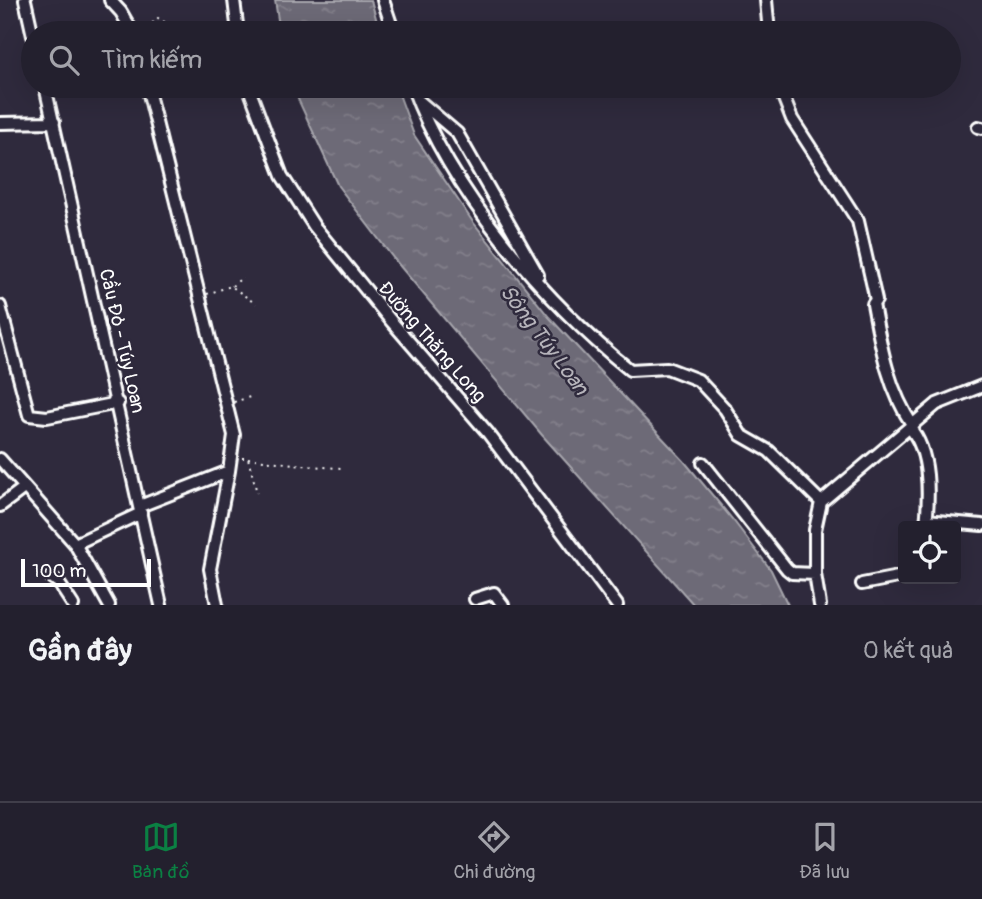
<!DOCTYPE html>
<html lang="vi">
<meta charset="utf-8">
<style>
:root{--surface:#23202e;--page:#2b2836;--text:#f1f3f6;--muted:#a3a3aa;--line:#403e4a;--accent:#0b8043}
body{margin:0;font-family:Pangolin,sans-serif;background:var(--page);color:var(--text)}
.controls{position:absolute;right:21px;bottom:21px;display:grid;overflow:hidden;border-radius:7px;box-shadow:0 7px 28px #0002}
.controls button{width:63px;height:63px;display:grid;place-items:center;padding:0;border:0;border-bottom:2px solid var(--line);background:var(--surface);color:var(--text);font:35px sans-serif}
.scale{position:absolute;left:21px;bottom:18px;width:130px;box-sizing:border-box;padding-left:7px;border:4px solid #fff;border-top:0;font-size:19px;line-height:24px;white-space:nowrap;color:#fff;-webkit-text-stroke:5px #2f2a3d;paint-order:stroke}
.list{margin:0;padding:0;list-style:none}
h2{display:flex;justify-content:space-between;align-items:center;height:91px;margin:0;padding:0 28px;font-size:30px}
h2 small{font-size:23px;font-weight:400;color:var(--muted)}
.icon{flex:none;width:38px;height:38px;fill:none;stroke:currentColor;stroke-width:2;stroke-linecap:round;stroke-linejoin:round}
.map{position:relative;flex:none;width:982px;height:605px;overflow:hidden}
.search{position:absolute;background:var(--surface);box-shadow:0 7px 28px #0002;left:21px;right:21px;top:21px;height:77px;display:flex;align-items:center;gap:18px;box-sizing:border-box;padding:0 24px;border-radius:38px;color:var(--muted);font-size:26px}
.sheet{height:196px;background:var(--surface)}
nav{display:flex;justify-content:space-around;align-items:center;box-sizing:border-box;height:98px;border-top:2px solid var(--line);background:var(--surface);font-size:19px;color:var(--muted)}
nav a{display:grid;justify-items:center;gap:4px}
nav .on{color:var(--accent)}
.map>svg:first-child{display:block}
</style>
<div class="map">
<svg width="982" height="605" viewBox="0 0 982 605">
<defs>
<pattern id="water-ripples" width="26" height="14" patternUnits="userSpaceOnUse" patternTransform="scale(1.75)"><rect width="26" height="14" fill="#6d6a77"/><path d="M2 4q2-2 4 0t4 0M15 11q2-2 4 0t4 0" fill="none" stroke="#83808b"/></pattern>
</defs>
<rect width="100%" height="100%" fill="#2f2a3d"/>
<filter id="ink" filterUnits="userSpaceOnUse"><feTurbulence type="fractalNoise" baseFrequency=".0143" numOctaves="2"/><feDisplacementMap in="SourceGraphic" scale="14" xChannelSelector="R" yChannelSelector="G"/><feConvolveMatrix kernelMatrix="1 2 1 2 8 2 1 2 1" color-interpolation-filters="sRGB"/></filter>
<g filter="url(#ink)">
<!-- water -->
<path fill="url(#water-ripples)" stroke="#a7a6ad" stroke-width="2" d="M275 0H371L380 33H280Z
M292 86H396L414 135 473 222 549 317 684 461 733 520 771 570 788 605H694L542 435 394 259 338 186Z"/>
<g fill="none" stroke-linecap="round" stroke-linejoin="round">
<defs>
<path id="minor" d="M25 0 33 36
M110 0 121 12 133 33
M234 0 238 33
M383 0 394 33
M766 0 769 33
M45 86 161 605
M248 86 282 176 314 226 392 322 488 433 617 605
M412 86C450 191 544 301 630 370L667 368 698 380 725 409 741 435 769 451 821 502
M779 86 792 119 858 221 876 300 873 304C881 347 888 389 913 426
M418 100 457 133 538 275
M0 123 54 122
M978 127 982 128
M0 306 29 415 47 417 118 403
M910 428C931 452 929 496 926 526
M0 459 75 544 109 605
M703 463 787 569 792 573 815 574
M0 506 24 488
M140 506 229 471 234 435 147 86
M926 520 982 525
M75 544 141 513
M51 577 58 582 73 605
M862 584 903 576
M475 599 494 593 503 605
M217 605 210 569 229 471
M820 605 815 574V530L821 502 937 404 982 386"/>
</defs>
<!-- minor casing -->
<use href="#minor" stroke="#fff" stroke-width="16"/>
<!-- path -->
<path stroke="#fff" stroke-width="2" stroke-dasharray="2 5" stroke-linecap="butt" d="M142 33 158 18 174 28 190 22 211 33
M232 286 243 277
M207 294 231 286 256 304
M234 402 250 397
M242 458H248L257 493
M248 458C279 462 310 467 342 468"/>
<!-- minor -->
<use href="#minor" stroke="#2f2a3d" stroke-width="10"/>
</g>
</g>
<g text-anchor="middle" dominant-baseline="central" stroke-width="5" stroke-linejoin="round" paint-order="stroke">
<!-- street labels -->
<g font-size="19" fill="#fff" stroke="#2f2a3d">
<text transform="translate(122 341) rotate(77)">Cầu Đỏ - Túy Loan</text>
<text transform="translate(432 342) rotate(49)">Đường Thăng Long</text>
</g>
<!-- water labels -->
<g font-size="21" font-style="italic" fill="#b6b4bb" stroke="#2f2a3d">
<text transform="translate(544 340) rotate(53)">Sông Túy Loan</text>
</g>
</g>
</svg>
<div class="controls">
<button><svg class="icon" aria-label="locate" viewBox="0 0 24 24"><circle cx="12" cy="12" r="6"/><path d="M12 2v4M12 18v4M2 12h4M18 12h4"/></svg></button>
</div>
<div class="scale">100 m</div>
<div class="search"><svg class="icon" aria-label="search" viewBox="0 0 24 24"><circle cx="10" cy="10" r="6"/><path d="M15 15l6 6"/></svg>Tìm kiếm</div>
</div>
<section class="sheet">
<h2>Gần đây<small>0 kết quả</small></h2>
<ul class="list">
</ul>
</section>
<nav>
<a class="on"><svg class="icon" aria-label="map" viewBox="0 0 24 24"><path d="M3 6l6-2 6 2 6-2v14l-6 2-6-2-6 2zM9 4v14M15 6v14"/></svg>Bản đồ</a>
<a><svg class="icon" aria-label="directions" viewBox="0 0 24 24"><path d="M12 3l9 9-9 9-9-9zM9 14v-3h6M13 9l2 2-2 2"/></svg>Chỉ đường</a>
<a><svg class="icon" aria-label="saved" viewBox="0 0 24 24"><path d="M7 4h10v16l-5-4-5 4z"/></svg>Đã lưu</a>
</nav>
